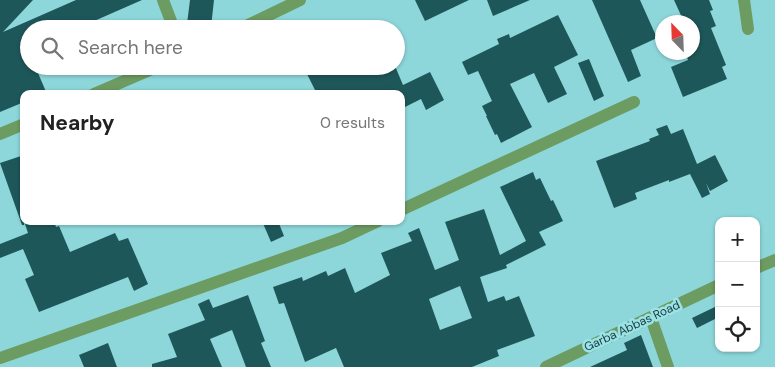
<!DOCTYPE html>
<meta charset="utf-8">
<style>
:root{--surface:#fff;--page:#f2f2f2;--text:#222;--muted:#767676;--line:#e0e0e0}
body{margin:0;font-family:"DM Sans",sans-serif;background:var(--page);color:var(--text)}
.controls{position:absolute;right:15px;bottom:15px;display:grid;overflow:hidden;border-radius:10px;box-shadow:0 1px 4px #0004}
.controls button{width:45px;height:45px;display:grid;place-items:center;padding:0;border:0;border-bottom:1px solid var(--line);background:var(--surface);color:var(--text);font:25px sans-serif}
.compass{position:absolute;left:655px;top:15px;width:45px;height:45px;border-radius:50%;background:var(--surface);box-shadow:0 1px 4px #0004;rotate:337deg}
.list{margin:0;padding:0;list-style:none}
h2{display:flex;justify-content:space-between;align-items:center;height:65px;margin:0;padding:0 20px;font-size:21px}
h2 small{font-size:16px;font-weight:400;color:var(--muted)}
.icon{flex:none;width:28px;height:28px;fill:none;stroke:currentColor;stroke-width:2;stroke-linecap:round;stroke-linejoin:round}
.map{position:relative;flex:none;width:775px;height:367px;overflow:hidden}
.search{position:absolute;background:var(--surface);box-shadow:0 1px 4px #0004;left:20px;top:20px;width:385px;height:55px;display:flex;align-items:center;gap:12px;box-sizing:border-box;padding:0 18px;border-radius:28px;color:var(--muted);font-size:19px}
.panel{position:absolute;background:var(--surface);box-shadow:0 1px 4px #0004;left:20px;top:90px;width:385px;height:135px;border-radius:10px}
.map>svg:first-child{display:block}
</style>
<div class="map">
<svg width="775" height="367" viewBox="0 0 775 367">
<rect width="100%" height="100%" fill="#8dd7db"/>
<!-- building -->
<path fill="#1e575a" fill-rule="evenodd" d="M0 0H33L3 32 76 0H142L76 29H29V66H35L47 94H24V102L0 112Z
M190 0H214L211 27 187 24Z
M415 0H469L425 21Z
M487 0H530L493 16Z
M592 0H640L657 38 631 50 641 76 628 82Z
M674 0H709L713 10 710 11 716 26 711 28 726 65 722 67 727 79 683 97 671 67 688 60 687 57 692 54V22H684Z
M558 15 578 55 554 67 567 94 548 103 534 73 510 84 532 127 501 143 497 134 495 135 486 116H487L482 106 492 101 478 71 468 75 462 62 499 44 497 39 509 34 510 38Z
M589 59 604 96 594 101 578 63Z
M303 66H395L403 85 430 72 444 100 426 110 421 99 401 109V94H317Z
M667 125 671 134 683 129 697 164 715 155 728 181 710 191 706 183 710 194 702 198 690 174 669 182V180L635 193 637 199 614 208 596 161 650 141 649 139 659 135 656 129Z
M24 155V225H22L0 163Z
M533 172 536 180 540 178 551 201 553 200 563 221 539 232 546 245 506 265 507 268 480 277 488 302 504 296 506 301 519 296 535 336 497 350 499 356 472 367H344L336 348 305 362 284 303 279 304 273 287 302 277 303 281 326 271 328 276 345 268 355 293 390 275 381 253 412 241 408 233 419 228 435 270 459 260 445 222 484 209 500 255 526 241 500 187ZM460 286 472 318 440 330 429 299Z
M24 221H54L56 227 59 226 70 252 115 233 119 241 128 238 148 284 134 291 128 277 39 312 25 279 34 275 23 249 0 258V244L28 233Z
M262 221H278L284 236 271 242Z
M248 295 265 341 261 343 271 367H246L232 330 210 339 222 367H152V364L177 357 168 334 205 320 198 304 209 299 213 308Z
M719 305V317L697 328 692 318Z
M641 335 653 367H590L627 350 624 343Z
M108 343 117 367H84L79 355Z"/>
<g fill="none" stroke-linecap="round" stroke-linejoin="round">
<!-- minor -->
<path stroke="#6d9c62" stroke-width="12" d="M163 0 174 29
M744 0 748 29
M240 29 300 0
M94 94 159 66
M0 134 24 124
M401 210 634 102
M756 268 775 260
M651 318 668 367
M0 358 342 238 378 221
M546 367 719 285"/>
</g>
<g text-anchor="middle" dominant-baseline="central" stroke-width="5" stroke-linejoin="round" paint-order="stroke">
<!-- street labels -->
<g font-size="12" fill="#1c3b3c" stroke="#9ae4e8">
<text transform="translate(632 326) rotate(-25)">Garba Abbas Road</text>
</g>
</g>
</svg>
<div class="controls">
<button>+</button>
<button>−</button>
<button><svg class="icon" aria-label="locate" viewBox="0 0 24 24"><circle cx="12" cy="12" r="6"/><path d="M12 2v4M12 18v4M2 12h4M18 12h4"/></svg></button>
</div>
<svg class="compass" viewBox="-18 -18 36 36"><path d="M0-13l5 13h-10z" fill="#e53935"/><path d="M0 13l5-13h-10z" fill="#767676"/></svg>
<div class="search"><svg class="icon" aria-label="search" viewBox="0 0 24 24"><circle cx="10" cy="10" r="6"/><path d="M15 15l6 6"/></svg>Search here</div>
<section class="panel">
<h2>Nearby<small>0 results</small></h2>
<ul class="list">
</ul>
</section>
</div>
